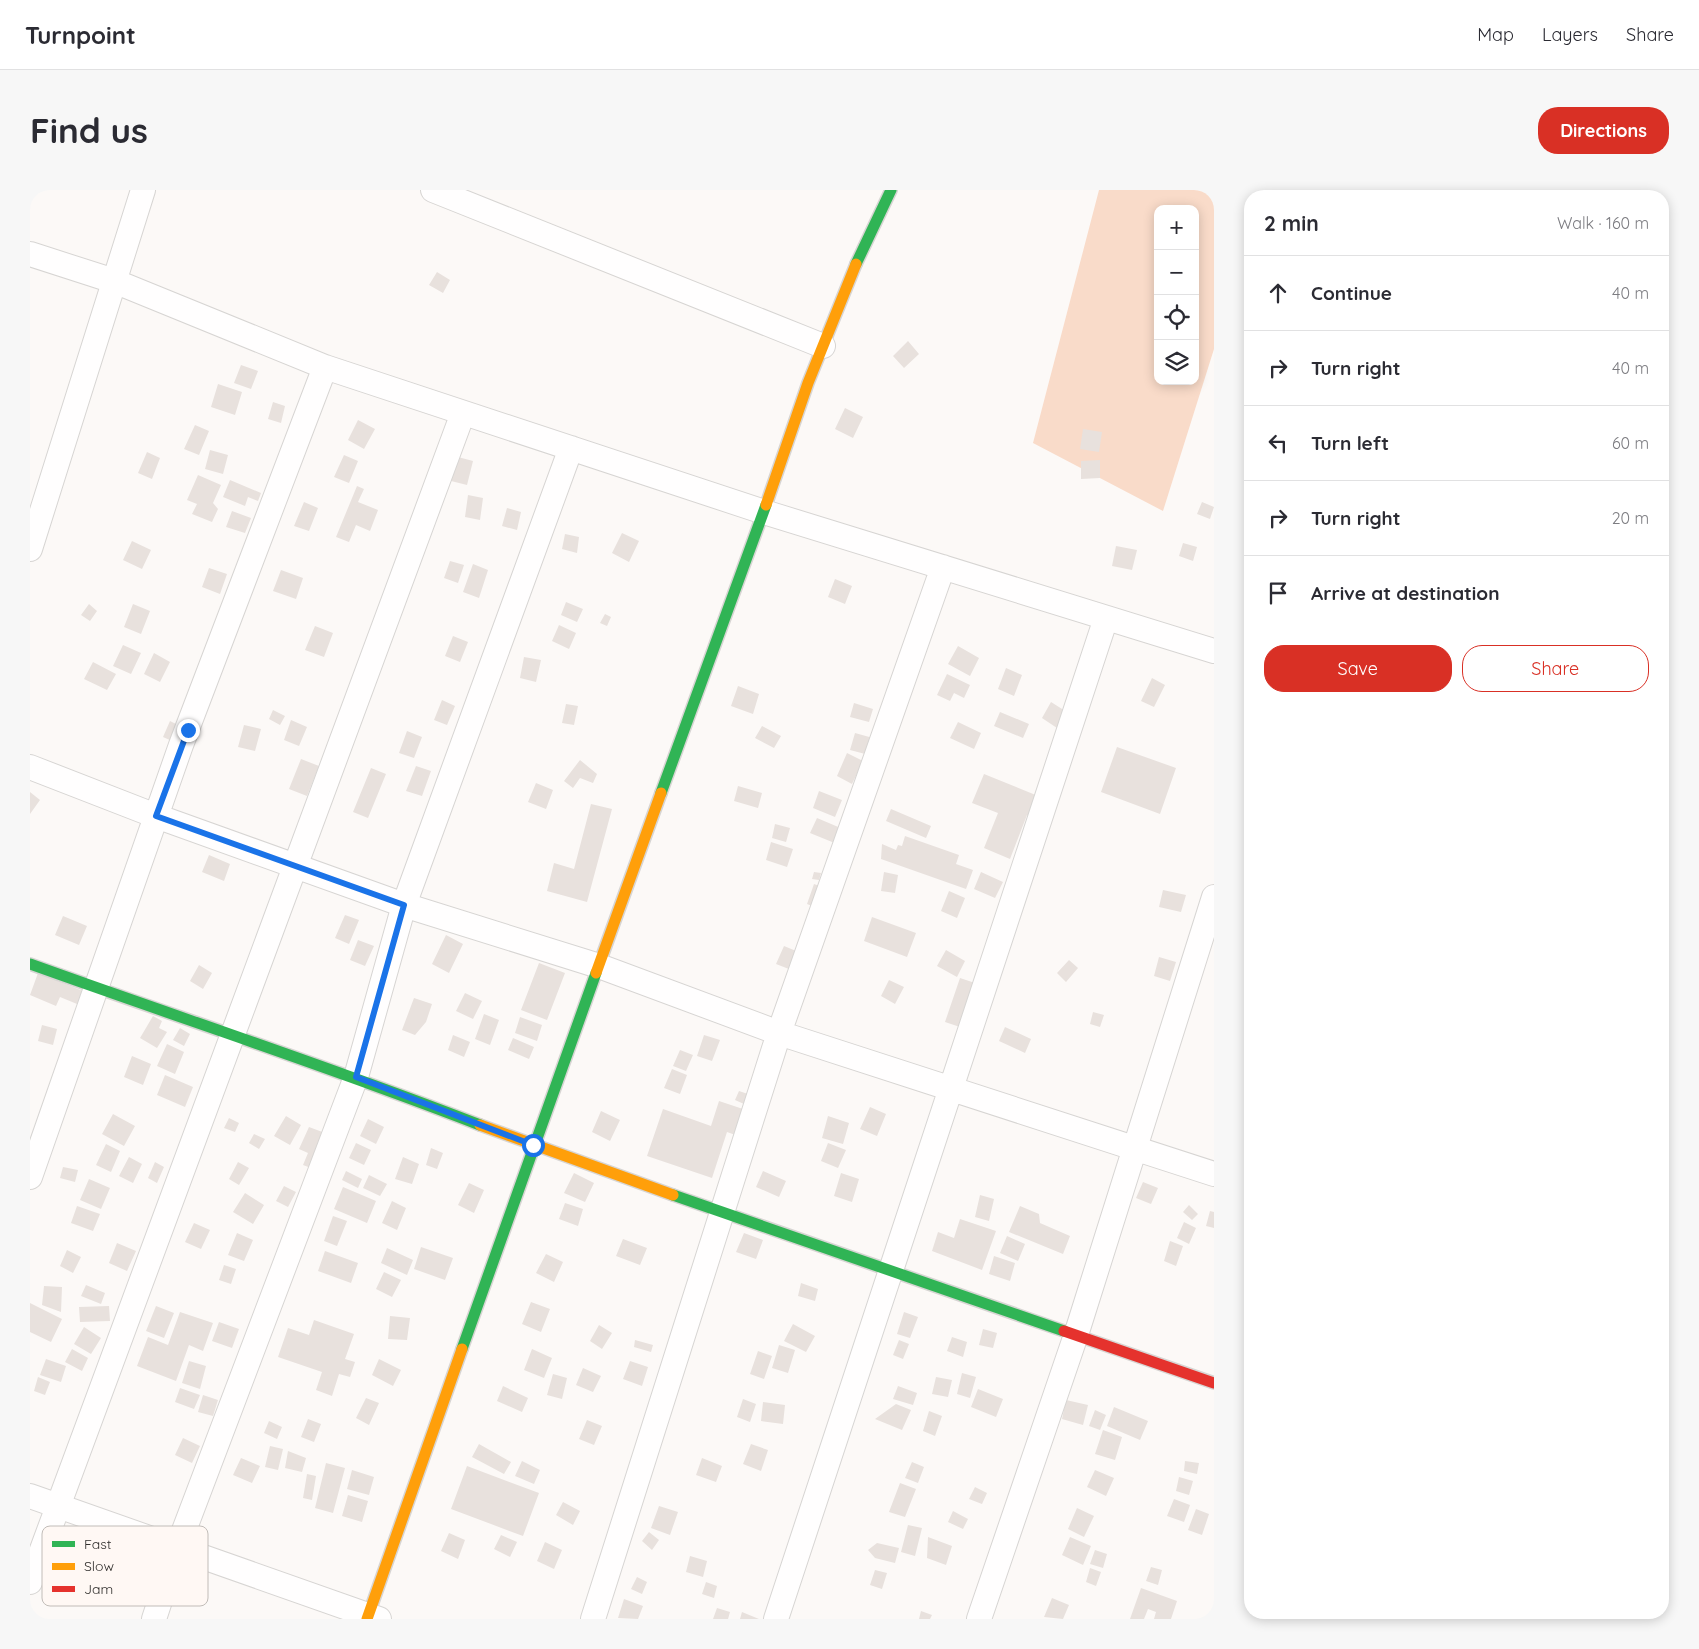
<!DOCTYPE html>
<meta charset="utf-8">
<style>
:root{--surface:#fff;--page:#f7f7f7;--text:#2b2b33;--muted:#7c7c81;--line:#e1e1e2;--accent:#d93025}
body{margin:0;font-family:Quicksand,sans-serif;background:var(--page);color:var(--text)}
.controls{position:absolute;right:15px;top:15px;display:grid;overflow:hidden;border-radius:10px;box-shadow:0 2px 12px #0003}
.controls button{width:45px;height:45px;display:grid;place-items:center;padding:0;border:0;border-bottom:1px solid var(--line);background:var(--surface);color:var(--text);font:25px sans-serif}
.stop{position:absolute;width:15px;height:15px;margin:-11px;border:4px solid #1a73e8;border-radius:50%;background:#fff}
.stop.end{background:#1a73e8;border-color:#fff;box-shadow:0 1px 5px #0008}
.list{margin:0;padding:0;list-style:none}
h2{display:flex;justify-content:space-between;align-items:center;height:65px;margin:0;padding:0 20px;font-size:21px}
h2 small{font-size:16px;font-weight:400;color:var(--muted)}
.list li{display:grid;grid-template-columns:32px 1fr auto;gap:15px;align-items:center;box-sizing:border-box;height:75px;padding:0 20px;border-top:1px solid var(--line)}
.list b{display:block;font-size:19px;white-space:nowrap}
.list em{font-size:16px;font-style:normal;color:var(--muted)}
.actions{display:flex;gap:10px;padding:15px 20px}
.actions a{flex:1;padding:11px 0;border:1px solid var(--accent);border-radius:20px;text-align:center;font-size:18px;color:var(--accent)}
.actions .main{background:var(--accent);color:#fff}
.icon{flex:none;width:28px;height:28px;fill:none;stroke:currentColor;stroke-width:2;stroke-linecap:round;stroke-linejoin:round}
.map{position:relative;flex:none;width:1184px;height:1429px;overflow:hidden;border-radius:20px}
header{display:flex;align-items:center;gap:30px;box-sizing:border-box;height:70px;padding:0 25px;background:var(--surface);border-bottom:1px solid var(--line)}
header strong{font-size:24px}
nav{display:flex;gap:28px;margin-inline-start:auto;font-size:18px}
.intro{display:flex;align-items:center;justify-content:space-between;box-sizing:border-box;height:120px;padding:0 30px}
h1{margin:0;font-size:35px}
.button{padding:12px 22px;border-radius:20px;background:var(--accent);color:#fff;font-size:18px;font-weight:700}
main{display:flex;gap:30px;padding:0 30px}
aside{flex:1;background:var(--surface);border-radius:20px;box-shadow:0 2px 12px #0003}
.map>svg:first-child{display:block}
</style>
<header>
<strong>Turnpoint</strong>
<nav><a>Map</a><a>Layers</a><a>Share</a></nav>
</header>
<div class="intro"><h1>Find us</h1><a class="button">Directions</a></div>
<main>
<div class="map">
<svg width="1184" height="1429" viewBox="0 0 1184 1429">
<rect width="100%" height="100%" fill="#fcf9f7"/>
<!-- green -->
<path fill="#f9dbc9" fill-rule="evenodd" d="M1069 0H1184V159L1133 321 1003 253ZM1128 19H1165V191H1128Z"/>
<!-- building -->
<path fill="#e8e1dd" d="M407 82 420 90 413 103 399 95Z
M878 151 889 164 874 178 863 166Z
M211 175 228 181 221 199 204 193Z
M188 194 212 202 205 225 181 217Z
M243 212 255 216 251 233 238 229Z
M815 218 833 227 823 248 805 239Z
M328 230 345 239 334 259 318 250Z
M165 235 179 241 169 265 154 259Z
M1053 239 1072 242 1069 262 1050 259Z
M180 260 198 265 193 284 175 279Z
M117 262 130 268 122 289 108 283Z
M314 265 328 271 319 293 304 287Z
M428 267 443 271 437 295 421 291Z
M1070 270V288L1051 289V271Z
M168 285 191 295 183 313 188 319 182 332 162 324 167 314 157 310Z
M200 290 231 303 228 311 218 307 215 316 193 307Z
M327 296 334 299 328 312 348 320 340 341 326 335 319 352 306 347Z
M438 305 453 308 450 330 435 327Z
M274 312 288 318 279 341 264 336Z
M1172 312 1184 317 1180 329 1167 324Z
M477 318 491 322 487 340 472 336Z
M202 321 221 328 215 343 196 337Z
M592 343 609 351 599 372 582 363Z
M535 344 549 347 547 363 532 359Z
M102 351 121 360 112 379 93 370Z
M1153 353 1167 357 1163 371 1149 366Z
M1086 356 1107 360 1102 380 1082 376Z
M420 371 434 375 428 393 414 388Z
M443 374 458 380 449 408 433 402Z
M179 378 197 384 190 404 172 397Z
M251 380 273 388 266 409 243 401Z
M805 389 822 396 815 414 798 407Z
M536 412 553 419 547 432 531 425Z
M59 414 67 421 60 431 51 425Z
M103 414 120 421 111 444 94 437Z
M575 424 581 427 577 436 570 433Z
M529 435 546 443 539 459 522 451Z
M285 436 303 443 294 467 275 460Z
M423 446 438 452 430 472 415 466Z
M93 455 111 463 101 484 83 476Z
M928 456 949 468 940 486 918 474Z
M124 463 140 472 130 492 114 484Z
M494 467 511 470 506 492 490 488Z
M63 472 86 484 77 500 54 489Z
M976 478 992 485 984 506 968 499Z
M917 484 940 495 934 508 924 503 920 511 907 505Z
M1122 488 1135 495 1124 517 1111 511Z
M708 496 729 504 723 524 701 516Z
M412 510 425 516 417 535 404 530Z
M1021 512 1040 524 1030 540 1012 528Z
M824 513 843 519 839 532 820 527Z
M536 514 548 516 544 535 532 533Z
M243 520 255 526 250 535 239 529Z
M970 522 999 534 993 548 964 536Z
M261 530 277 537 269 556 254 550Z
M140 531 158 540 151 555 133 547Z
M928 532 951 543 944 559 920 548Z
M214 535 231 539 225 561 208 557Z
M732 536 751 546 744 558 725 548Z
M377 541 392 547 384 568 369 563Z
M825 543 843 548 839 565 820 560Z
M1087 557 1146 578 1130 624 1071 602Z
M817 563 833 571 822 594 807 586Z
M271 569 289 576 277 606 259 599Z
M550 570 567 584 563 593 550 588 543 598 534 591Z
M386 576 401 581 392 606 376 601Z
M341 578 356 584 338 628 323 622Z
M954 584 1013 608 1004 629 997 625 980 669 954 658 968 623 942 613Z
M506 593 523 600 516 619 498 612Z
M708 596 732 603 728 618 704 611Z
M789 601 812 610 805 627 783 618Z
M0 602 10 610 0 624Z
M561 614 582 619 557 712 517 701 524 673 544 679Z
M861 619 901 636 896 648 856 631Z
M787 628 813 639 807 654 780 643Z
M745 634 760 638 756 652 742 648Z
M875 646 929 665 926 674 943 680 936 699 851 669 852 654 866 660 868 655 872 656Z
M741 652 763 659 757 677 736 670Z
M179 665 200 674 194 691 172 682Z
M784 682 791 683 789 690 782 689Z
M854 682 868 685 865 703 851 701Z
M951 682 973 692 965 708 944 699Z
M784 694 795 698 787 718 777 714Z
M1133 700 1156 705 1151 722 1129 717Z
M919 701 935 708 927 728 911 721Z
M315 725 329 730 319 754 305 748Z
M33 726 57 736 49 755 25 745Z
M842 727 886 743 877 767 834 751Z
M416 745 433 754 419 783 402 774Z
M328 750 344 756 335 776 320 770Z
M754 756 771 763 764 781 746 774Z
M916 760 935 771 927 787 907 776Z
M1129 767 1146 772 1140 791 1124 786Z
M1039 770 1048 778 1036 792 1027 783Z
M509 773 535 783 517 830 491 820Z
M169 775 182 783 173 799 160 791Z
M8 783 53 801 47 814 30 807 26 816 0 805Z
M930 788 948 794 933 838 915 832Z
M859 790 874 797 865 814 851 806Z
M435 803 452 811 443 829 426 821Z
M384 808 402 814 396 832 385 845 372 840Z
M1063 822 1074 825 1070 837 1060 834Z
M454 824 469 830 460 855 445 849Z
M123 826 132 831 129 838 137 842 127 858 110 848Z
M490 827 512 835 507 851 485 843Z
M12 835 27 839 23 855 8 851Z
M975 837 1001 849 995 863 969 851Z
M150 838 160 844 154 856 143 850Z
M423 845 440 852 434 867 418 860Z
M674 845 690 850 682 871 667 866Z
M483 848 504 857 499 869 478 860Z
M137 854 154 862 145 884 127 876Z
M650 860 663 865 656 881 643 876Z
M102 866 121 874 113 895 94 887Z
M642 879 657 885 650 904 634 898Z
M135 885 163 897 155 917 127 905Z
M709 901 718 904 714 914 705 910Z
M689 911 719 921 711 947 697 942 682 988 617 966 633 919 681 936Z
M840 917 856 924 847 946 830 939Z
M571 921 590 930 580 951 562 942Z
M83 924 105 936 94 956 72 944Z
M256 926 271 935 260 955 244 946Z
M798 926 819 933 813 954 792 948Z
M199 928 209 933 205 942 194 938Z
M338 929 354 937 346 954 330 946Z
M279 937 295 943 281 978 273 975 278 963 269 959Z
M224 944 235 949 229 959 219 953Z
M326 953 341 960 334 975 319 968Z
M798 953 816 960 808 978 791 971Z
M76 954 90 961 81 982 66 975Z
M401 958 413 963 407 979 396 975Z
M99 967 112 974 103 993 89 986Z
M373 967 389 974 382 994 365 989Z
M125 972 134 977 127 993 118 988Z
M208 972 219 978 209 995 199 989Z
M33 977 48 980 45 992 30 988Z
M316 981 332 989 328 998 312 990Z
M733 981 756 991 749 1007 726 997Z
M544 983 564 993 555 1012 534 1003Z
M811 983 829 989 822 1012 804 1006Z
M339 985 357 994 350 1006 333 998Z
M59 989 80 998 71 1019 50 1010Z
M1113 992 1128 998 1121 1014 1106 1008Z
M439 993 454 1000 444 1023 428 1015Z
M254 996 266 1002 258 1017 246 1011Z
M313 997 346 1011 337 1033 304 1019Z
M215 1003 234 1015 223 1034 203 1022Z
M950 1005 964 1009 959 1031 945 1027Z
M362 1011 376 1018 367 1040 352 1033Z
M535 1013 553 1019 548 1036 529 1029Z
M1159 1015 1168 1024 1162 1030 1153 1022Z
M47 1016 70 1024 63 1041 41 1033Z
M990 1016 1009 1024 1010 1033 1040 1046 1033 1064 979 1042Z
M1180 1021 1184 1022V1038L1176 1036Z
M303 1026 317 1031 307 1056 294 1051Z
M930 1029 966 1041 952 1080 902 1061 908 1042 924 1048Z
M1154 1032 1166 1038 1159 1054 1147 1048Z
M164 1033 180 1040 171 1059 155 1052Z
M207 1043 223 1050 214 1071 198 1065Z
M714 1043 733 1050 726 1069 706 1062Z
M977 1046 995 1054 988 1071 970 1063Z
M593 1049 617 1058 610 1075 586 1066Z
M1140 1051 1153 1056 1146 1076 1134 1071Z
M87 1053 106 1061 97 1081 79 1073Z
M391 1057 423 1068 415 1090 384 1079Z
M357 1058 383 1070 377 1085 351 1073Z
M37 1060 51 1067 43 1083 30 1076Z
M295 1061 328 1073 321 1093 288 1081Z
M516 1064 533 1072 524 1092 506 1083Z
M964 1066 985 1073 980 1091 959 1084Z
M194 1075 206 1079 201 1094 189 1090Z
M354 1082 371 1090 362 1107 346 1099Z
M771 1093 788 1099 785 1111 768 1106Z
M56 1095 75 1103 71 1114 51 1106Z
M14 1096 32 1097 31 1122 12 1115Z
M501 1112 520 1119 511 1142 492 1134Z
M0 1113 32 1129 21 1152 0 1142Z
M79 1116 80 1131 50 1132 49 1117Z
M126 1116 144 1123 134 1148 116 1141Z
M150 1122 183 1133 173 1161 159 1155 146 1191 107 1176 118 1147 138 1155Z
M874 1122 888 1127 880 1148 867 1144Z
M360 1126 380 1128 377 1150 358 1149Z
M284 1130 324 1144 315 1169 325 1172 320 1187 309 1184 302 1206 286 1200 292 1182 248 1167 258 1138 279 1145Z
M189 1132 209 1139 202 1158 182 1151Z
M763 1134 785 1146 776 1162 754 1151Z
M569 1135 582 1143 572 1159 560 1151Z
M54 1137 71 1148 61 1164 44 1154Z
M953 1139 967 1143 963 1158 949 1155Z
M922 1147 937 1152 933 1167 917 1161Z
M605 1150 623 1155 621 1162 604 1157Z
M869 1150 879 1154 873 1169 863 1165Z
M749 1155 765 1160 758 1183 742 1178Z
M42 1159 58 1168 52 1181 35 1172Z
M502 1159 522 1168 514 1188 494 1180Z
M728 1161 742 1166 734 1189 720 1184Z
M16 1169 36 1176 31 1192 10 1185Z
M349 1169 371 1180 363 1196 342 1185Z
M159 1171 176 1176 170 1199 152 1193Z
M600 1171 618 1177 612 1196 593 1189Z
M553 1178 571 1186 563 1202 546 1195Z
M932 1183 946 1187 940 1208 927 1204Z
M523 1184 537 1188 532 1209 517 1205Z
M8 1187 20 1192 15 1205 4 1201Z
M906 1187 922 1190 918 1207 902 1204Z
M473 1196 498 1208 492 1222 467 1211Z
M868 1196 887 1203 883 1215 863 1209Z
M150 1198 170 1205 164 1219 145 1212Z
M948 1199 973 1209 966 1227 941 1217Z
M173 1205 188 1210 183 1226 168 1222Z
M336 1208 349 1213 339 1235 326 1228Z
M713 1209 726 1214 720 1232 707 1227Z
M1036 1210 1058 1215 1053 1235 1032 1229Z
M733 1212 755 1215 753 1234 731 1231Z
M866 1214 881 1220 872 1240 845 1229Z
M1084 1217 1118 1231 1110 1250 1077 1236Z
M1065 1220 1076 1225 1070 1240 1059 1236Z
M899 1221 912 1226 905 1246 893 1241Z
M278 1229 291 1234 284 1252 271 1247Z
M557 1230 572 1236 564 1255 549 1249Z
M239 1231 252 1237 247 1249 234 1243Z
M1073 1240 1092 1247 1085 1270 1065 1264Z
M153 1248 170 1256 162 1273 145 1265Z
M449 1254 481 1272 474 1284 442 1267Z
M721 1254 738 1260 731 1281 713 1274Z
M240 1256 253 1259 248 1280 235 1277Z
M258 1261 276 1268 272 1282 255 1278Z
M211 1268 230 1276 222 1293 203 1285Z
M672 1268 692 1276 686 1292 666 1285Z
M492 1271 510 1280 504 1294 485 1286Z
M1155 1271 1169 1273 1167 1284 1154 1281Z
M882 1272 894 1277 888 1293 875 1288Z
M296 1273 315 1278 303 1323 285 1318Z
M437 1276 509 1303 493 1346 421 1319Z
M322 1280 344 1287 339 1305 317 1299Z
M1065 1280 1084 1288 1076 1306 1057 1297Z
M277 1284 286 1286 282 1310 273 1308Z
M1149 1287 1163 1291 1159 1305 1146 1301Z
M870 1293 886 1299 875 1327 859 1322Z
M945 1297 957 1303 952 1314 939 1309Z
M318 1305 338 1311 332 1332 312 1326Z
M1144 1309 1160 1315 1154 1332 1137 1326Z
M533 1312 550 1321 543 1335 526 1325Z
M629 1316 648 1322 640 1345 621 1338Z
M1047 1318 1064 1326 1054 1347 1038 1339Z
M1166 1319 1179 1324 1172 1345 1158 1340Z
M923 1321 938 1329 933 1339 918 1332Z
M878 1335 892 1338 885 1366 871 1362Z
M619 1342 629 1350 622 1360 612 1351Z
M419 1343 435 1350 428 1369 411 1361Z
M471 1345 487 1352 480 1367 464 1359Z
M898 1347 922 1356 916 1375 897 1368Z
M1040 1347 1061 1356 1053 1375 1032 1365Z
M515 1352 532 1360 524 1379 507 1371Z
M847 1353 869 1358 865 1373 845 1368 838 1360Z
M1065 1360 1077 1364 1073 1378 1060 1374Z
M660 1366 677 1371 673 1387 656 1382Z
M1121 1377 1132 1380 1128 1395 1116 1391Z
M1060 1378 1071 1382 1066 1396 1056 1392Z
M845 1380 857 1383 852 1399 840 1395Z
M607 1387 617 1392 612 1404 601 1399Z
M676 1392 687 1396 684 1408 672 1404Z
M1111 1398 1147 1411 1141 1429H1124L1126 1422 1118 1419 1114 1429H1100Z
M1022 1408 1039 1415 1033 1429 1014 1427Z
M594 1409 613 1416 608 1429 588 1428Z
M687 1418 700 1422 698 1429H683Z
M891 1421 902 1425 900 1429H889Z
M712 1422 729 1429H710Z"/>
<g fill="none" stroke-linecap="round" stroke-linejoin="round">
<defs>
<path id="street" d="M403 0 793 156
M0 64 84 91 295 177 734 322 1184 461
M0 359 113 0
M0 577 126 626 374 715 569 776 749 843 1184 984
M0 987 151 555 295 177
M0 1306 349 1429
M0 1392 433 223
M124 1429 147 1359 326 887 374 715 541 258
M563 1429 749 843 913 377
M746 1429 1076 428
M949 1429 1046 1145 1184 707"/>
<path id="fast" d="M826 74 861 0
M631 603 736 315
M0 774C150 828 301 877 450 935
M643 1005 1034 1141
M432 1159 566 783"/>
<path id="slow" d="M736 315 778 193 826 74
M566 783 631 603
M450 935 643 1005
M337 1429 432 1159"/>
<path id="jam" d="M1034 1141 1184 1193"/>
</defs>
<!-- street casing -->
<use href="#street" stroke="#d7d5d3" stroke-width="26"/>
<!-- fast casing -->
<use href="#fast" stroke="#d7d5d3" stroke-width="14"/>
<!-- slow casing -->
<use href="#slow" stroke="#d7d5d3" stroke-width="14"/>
<!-- jam casing -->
<use href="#jam" stroke="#d7d5d3" stroke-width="14"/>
<!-- street -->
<use href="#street" stroke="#fffefe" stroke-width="24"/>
<!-- fast -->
<use href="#fast" stroke="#30b455" stroke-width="11"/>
<!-- slow -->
<use href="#slow" stroke="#ff9f0a" stroke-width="11"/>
<!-- jam -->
<use href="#jam" stroke="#e5322d" stroke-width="11"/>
</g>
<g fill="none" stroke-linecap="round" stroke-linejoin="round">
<!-- route -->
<path stroke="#1a73e8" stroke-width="6" d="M158 540 126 626 374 715 326 887 503 955"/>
</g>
<!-- legend -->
<rect x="12" y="1336" width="166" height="80" rx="8" fill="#fff8f4" stroke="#c1bcb8" stroke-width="1"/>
<rect x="22" y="1351" width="23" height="6" fill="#30b455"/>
<rect x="22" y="1373" width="23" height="7" fill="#ff9f0a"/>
<rect x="22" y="1396" width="23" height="6" fill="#e5322d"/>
<g font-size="14" fill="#312f2d">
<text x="54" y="1359">Fast</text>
<text x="54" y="1381">Slow</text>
<text x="54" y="1404">Jam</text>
</g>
</svg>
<div class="controls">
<button>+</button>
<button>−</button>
<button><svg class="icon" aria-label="locate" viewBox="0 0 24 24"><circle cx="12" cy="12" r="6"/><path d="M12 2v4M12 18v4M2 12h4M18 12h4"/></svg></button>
<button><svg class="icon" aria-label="layers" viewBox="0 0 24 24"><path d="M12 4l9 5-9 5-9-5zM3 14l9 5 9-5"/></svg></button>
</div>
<div class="stop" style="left:503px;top:955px"></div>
<div class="stop end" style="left:158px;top:540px"></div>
</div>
<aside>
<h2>2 min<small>Walk · 160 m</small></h2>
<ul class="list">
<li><svg class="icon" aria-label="ahead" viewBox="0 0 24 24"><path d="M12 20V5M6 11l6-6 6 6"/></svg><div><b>Continue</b></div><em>40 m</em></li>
<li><svg class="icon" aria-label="right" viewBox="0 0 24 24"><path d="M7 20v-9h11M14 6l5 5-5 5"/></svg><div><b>Turn right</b></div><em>40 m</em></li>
<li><svg class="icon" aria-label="left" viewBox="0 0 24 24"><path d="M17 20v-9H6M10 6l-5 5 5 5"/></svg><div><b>Turn left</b></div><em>60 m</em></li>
<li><svg class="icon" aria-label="right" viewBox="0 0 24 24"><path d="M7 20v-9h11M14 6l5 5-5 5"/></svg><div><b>Turn right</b></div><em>20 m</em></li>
<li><svg class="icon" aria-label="arrive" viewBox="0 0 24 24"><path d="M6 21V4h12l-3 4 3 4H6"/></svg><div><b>Arrive at destination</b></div></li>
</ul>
<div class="actions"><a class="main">Save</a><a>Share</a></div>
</aside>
</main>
